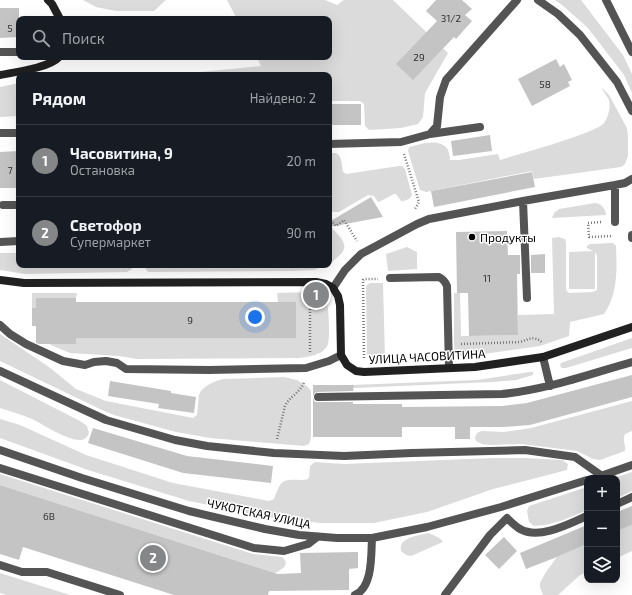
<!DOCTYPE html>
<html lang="ru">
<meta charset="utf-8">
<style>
:root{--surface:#171b24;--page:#20242c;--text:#f1f3f6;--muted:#9ea1a6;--line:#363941;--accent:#858687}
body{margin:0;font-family:"Exo 2",sans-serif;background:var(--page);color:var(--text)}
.controls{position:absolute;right:12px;bottom:12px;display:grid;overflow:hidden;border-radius:8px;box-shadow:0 4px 16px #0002}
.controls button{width:36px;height:36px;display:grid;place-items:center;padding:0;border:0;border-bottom:1px solid var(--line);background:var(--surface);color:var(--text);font:20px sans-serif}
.you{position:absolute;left:255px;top:317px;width:14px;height:14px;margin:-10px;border:3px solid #fff;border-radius:50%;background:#1a73e8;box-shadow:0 0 0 6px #1a73e833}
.badge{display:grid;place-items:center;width:26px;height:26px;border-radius:50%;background:var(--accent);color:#fff;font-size:13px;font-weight:700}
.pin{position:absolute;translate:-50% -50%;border:2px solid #fff;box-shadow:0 1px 4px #0006}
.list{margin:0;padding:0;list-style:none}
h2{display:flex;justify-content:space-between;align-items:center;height:52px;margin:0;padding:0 16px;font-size:17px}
h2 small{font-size:13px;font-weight:400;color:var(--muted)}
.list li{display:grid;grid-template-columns:26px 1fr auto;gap:12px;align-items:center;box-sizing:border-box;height:72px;padding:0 16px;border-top:1px solid var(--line)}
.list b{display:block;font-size:15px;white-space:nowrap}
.list p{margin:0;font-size:13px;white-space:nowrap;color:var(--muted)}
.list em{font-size:13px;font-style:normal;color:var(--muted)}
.icon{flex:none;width:22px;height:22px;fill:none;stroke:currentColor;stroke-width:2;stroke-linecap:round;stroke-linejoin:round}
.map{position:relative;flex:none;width:632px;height:595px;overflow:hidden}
.search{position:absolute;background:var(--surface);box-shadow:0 4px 16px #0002;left:16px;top:16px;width:316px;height:44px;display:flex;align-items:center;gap:10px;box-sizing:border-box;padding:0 14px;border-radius:8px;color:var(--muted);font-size:15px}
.panel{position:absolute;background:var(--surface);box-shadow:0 4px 16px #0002;left:16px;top:72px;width:316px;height:196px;border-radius:8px}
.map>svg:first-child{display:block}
</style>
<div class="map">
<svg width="632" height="595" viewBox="0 0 632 595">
<rect width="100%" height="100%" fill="#fff"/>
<!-- green -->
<path fill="#dbdbdb" d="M83 0H166L154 11H116L96 7Z
M227 0H325L337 5 344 0H393L448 53 425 93 423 117 418 124 401 128 369 130 365 126 364 104 360 101H329V75H112L180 74 261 66 257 57H329V19H237Z
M555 0H581L623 55 632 74V93L624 75 588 28 562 5Z
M19 83V116L0 117V87Z
M601 87 609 95 627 128 628 136V156L625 164 621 167 534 179 532 171 426 192 420 190 408 151 409 147C420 144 441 137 448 150 449 153 450 157 450 160H459L498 154 500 160C516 155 597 133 604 123 608 118 611 107 609 100 607 96 603 91 601 87Z
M329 153C331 153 334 153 336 153 342 155 342 167 343 172L346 174 399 166H402L405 169 412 195C410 199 406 201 401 201L396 194H394L379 202 377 201 374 196 368 195 339 212H333L329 207Z
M595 203C602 204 605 208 606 215L552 218 554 213 559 209Z
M329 225C334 231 349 242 343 251 341 255 333 261 329 264Z
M559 237 565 239 566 242V290L569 293 593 292 597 290V256L595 252V289H569V252L593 251 587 248V246L590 244 613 243 616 246C617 269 618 294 604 314L570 322 569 336 540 346 470 356H458L455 353 454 345V293H460L461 336 518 335V315L554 314 552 238Z
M407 247 417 252V269L388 271 386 254Z
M0 253H19V265H131L132 269 127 272 25 274 0 270Z
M144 265H327L314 270 292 271 148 272 145 268Z
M370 283H383L385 358C378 358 371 360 367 354L366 287 367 285Z
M32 293H77L76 298H37L36 308H32Z
M277 293C290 293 309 291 321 296 323 297 325 298 326 300 329 304 330 339 328 344 328 346 324 350 323 351 316 356 306 357 299 358L137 359 119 356 70 353 58 348 49 344H76V335L84 338H295L296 302H278Z
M0 334 49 367 76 389 106 401 193 418 197 415C198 409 198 402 199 395 202 386 215 381 223 379L284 377 297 380 308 387 311 391V438L309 444 304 446 210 438 176 432 114 415 102 410 0 361Z
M632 338V348L566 368H562L560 366 561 363Z
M530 372H533V375L516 380 492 382 354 388 353 385 477 380Z
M0 380 80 421 87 426 89 433C87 437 85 440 81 440 68 441 44 425 32 419 22 415 11 411 0 408Z
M632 401V431L625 434C622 442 626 443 625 451L600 460 593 459 577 451 521 444 490 445 482 444 476 441 475 438 477 433 482 431 504 432 531 428Z
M0 419 20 425 86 455 173 483 269 501 274 499C281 482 280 479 300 480 304 480 306 480 309 478L310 466 315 462 344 464 493 458H526L562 460 568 464 567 470 493 489 427 512 374 523H320L267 517 189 501 88 470 0 438Z
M632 472V491L617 498V478H614Z
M0 474 253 554 282 557C291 565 282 569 275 573L0 485Z
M587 487V510C568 518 555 525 534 526L529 522 527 511 529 506Z
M632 525V551L617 558V531Z
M428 533C433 535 440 537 443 542L411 556 406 555 401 551C398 537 418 536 428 533Z
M587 544V572L580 575 558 595H543L540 587V583L546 572 557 557Z
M0 573 70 595H6L0 593Z"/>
<!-- building -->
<path fill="#c4c4c4" d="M436 0H462L472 9 465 15 472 21 456 39 454 37 413 80 396 64 437 21 426 11Z
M0 8H19V37L0 38Z
M556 59 560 67 564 64 572 80 568 82 570 86 532 106 518 79Z
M329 104H361V125H329Z
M490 135 492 151 453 156 451 141Z
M19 151V188H0V152Z
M532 172 535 187 434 207 431 191Z
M371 197 383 217 329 227V222Z
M507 231 508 255H520V274H517L518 335 469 336 468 293H457L456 232Z
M545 254V273H531V255Z
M36 298H76V302H296V338H76V344H39L36 343V326H32V308H36Z
M632 375V397L530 425 503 427H470V439H455V427H402V437H313V398L315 402H353V404H402V407L502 406 527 403Z
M110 381 171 391V393L196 397 194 413 158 408 159 404 108 396Z
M313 385H354L353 391 318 392 315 393 313 396Z
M93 428 187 456 273 466 271 483 183 473 88 443Z
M0 485 278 574 301 573 300 553 358 552V568L349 569V590L269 591 268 595H174L23 547 19 560 0 554Z
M632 506V525L617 531V512Z
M587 525V544L557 557 526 569 520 553Z
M504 537 517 551 499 569 485 555Z"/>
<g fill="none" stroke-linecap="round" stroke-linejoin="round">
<!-- path -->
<path stroke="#767676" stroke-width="2.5" stroke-dasharray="1 2" stroke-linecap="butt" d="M404 154 419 202 415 209
M329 218 336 226 344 220 357 241
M601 222 588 223 589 237 613 236
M310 294V353
M461 344 520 342C530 339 533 335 543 343
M364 358 363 280 364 279H378
M277 439 285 406C290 396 301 392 304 382"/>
<!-- lane -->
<path stroke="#545454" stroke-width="8" d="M538 0 558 14 580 35 617 82 632 111
M606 0 632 52
M0 52H19
M0 133H19
M430 134 480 127
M329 144 401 142 430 134 437 126 440 97 446 80 517 0
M615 185V222
M523 201 527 298
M3 205H19
M632 235V238
M0 242 19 241
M390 278 439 277C443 279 445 281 447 286L449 368
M333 288 345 270 361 254 417 224 429 219 523 201 615 185 625 183 632 179
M0 325 10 334 26 344 63 361 85 365 94 362 106 361 117 363 126 369 209 370 306 368 329 361 341 355
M543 357 550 386
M0 371 106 420 175 440 207 446 274 453 344 456 412 453 525 450 575 457 602 476
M318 397 502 394C546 390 589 374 632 362
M0 468 254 548 284 551 308 544 317 537
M617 504 632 497
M0 565 22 572H47L120 595
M355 595C373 587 371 555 372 538
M445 595 490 535 507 518C511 522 515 526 520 529 539 540 569 524 587 516"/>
<!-- street -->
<path stroke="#545454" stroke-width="8" d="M0 450 82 478 189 511 265 529 299 535 337 538H372L427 527 501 507 587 480
M595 478 632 465"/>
<!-- secondary -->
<path stroke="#212121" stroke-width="8" d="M48 0 52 4 60 19
M0 75C15 72 49 68 59 57
M0 280 24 283 316 282 326 284 333 288 338 296 340 305 341 355 347 365 356 371 364 372 475 367 543 357 632 327"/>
</g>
<!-- markers -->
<circle fill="#000" stroke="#fff" stroke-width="1.5" cx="472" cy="237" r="4"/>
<g text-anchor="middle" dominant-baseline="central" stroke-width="3" stroke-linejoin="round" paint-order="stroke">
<!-- number labels -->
<g font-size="10" fill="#313131">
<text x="451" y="18">31/2</text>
<text x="10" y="28">5</text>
<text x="419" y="57">29</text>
<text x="545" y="84">58</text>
<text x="10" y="170">7</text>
<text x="487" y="278">11</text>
<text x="190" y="320">9</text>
<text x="49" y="516">6В</text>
</g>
<!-- poi labels -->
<g font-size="12" fill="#000" stroke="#fff" text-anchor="start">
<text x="480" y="237">Продукты</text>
</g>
<!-- street labels -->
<g font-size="12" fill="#000" stroke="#fff">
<text transform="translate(427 356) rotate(-3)">УЛИЦА ЧАСОВИТИНА</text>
<text transform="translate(259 513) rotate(12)">ЧУКОТСКАЯ УЛИЦА</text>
</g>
</g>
</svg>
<div class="controls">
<button>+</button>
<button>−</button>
<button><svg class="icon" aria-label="layers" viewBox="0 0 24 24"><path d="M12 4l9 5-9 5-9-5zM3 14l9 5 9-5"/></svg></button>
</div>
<div class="you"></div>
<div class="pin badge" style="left:316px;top:295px">1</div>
<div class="pin badge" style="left:153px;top:558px">2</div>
<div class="search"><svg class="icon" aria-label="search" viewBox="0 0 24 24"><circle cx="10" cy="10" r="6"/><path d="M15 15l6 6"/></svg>Поиск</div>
<section class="panel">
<h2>Рядом<small>Найдено: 2</small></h2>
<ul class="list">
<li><span class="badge">1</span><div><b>Часовитина, 9</b><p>Остановка</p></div><em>20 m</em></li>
<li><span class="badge">2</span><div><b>Светофор</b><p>Супермаркет</p></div><em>90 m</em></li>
</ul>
</section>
</div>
